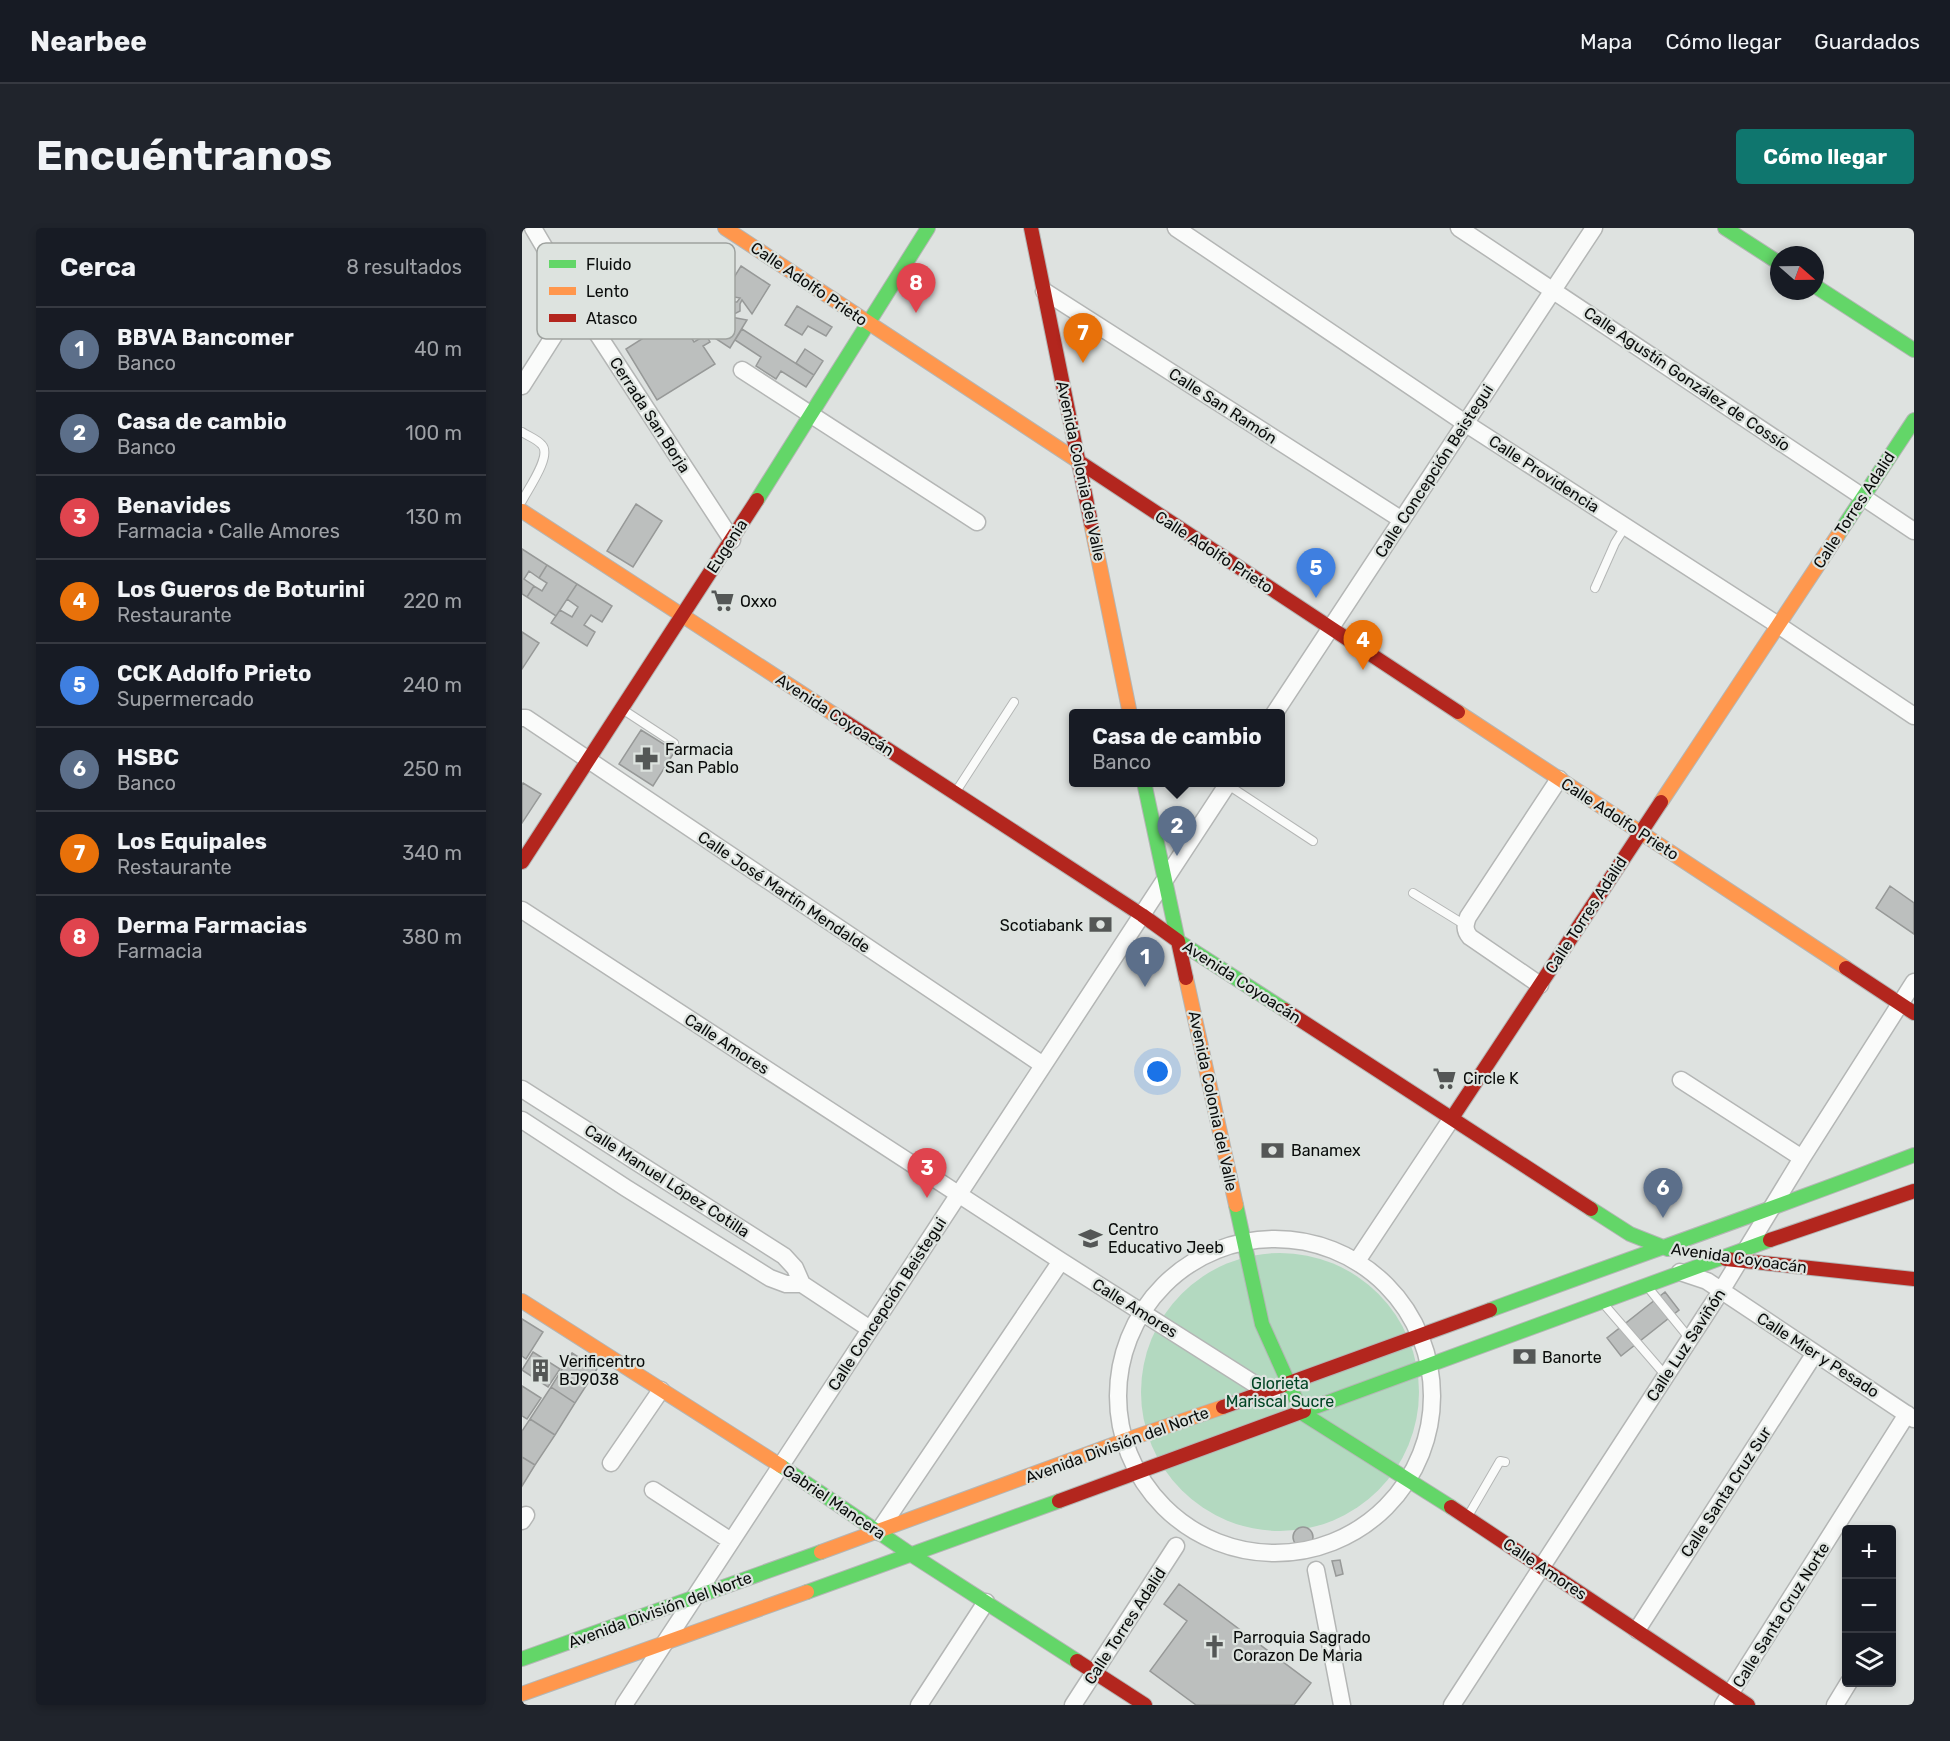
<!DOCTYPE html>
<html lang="es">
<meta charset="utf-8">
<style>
:root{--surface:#171b24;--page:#20242c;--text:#f1f3f6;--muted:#9ea1a6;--line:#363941;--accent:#0f766e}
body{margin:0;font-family:Rubik,sans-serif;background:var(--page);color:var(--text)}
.controls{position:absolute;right:18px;bottom:18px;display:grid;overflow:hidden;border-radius:6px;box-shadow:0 3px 9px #0003}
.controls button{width:54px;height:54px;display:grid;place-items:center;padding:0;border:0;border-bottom:2px solid var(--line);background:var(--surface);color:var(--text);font:30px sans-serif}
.compass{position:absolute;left:1248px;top:18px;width:54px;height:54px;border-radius:50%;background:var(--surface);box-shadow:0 3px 9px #0003;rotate:110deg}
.you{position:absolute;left:636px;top:844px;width:21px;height:21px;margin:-15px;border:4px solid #fff;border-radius:50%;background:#1a73e8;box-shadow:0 0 0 9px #1a73e833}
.badge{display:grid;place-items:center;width:39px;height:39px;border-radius:50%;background:var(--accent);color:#fff;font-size:20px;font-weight:700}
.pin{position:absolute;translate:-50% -50px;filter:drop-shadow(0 2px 3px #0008)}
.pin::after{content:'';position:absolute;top:32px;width:21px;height:18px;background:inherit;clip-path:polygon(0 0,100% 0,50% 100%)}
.popup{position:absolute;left:547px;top:481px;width:216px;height:78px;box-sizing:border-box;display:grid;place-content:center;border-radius:6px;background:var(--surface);filter:drop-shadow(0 2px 4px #0005);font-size:20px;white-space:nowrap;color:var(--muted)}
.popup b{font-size:22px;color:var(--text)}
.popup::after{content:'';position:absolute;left:50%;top:100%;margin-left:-12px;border:12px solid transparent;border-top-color:var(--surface)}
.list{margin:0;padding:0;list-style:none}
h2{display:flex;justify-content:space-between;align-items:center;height:78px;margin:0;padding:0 24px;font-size:26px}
h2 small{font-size:20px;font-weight:400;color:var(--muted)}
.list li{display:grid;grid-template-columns:39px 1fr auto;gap:18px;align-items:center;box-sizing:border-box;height:84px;padding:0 24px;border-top:2px solid var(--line)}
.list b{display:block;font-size:22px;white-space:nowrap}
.list p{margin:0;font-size:20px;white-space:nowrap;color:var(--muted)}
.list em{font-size:20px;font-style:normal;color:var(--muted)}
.icon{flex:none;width:33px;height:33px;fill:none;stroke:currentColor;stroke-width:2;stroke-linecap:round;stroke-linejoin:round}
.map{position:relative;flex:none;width:1392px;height:1477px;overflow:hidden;border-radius:6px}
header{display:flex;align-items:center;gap:36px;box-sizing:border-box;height:84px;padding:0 30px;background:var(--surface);border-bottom:2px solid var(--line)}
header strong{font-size:28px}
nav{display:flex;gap:33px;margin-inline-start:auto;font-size:21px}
.intro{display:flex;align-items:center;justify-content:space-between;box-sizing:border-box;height:144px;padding:0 36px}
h1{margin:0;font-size:42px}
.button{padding:15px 27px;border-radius:6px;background:var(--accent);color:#fff;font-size:21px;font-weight:700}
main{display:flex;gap:36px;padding:0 36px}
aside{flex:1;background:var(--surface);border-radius:6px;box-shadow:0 3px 9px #0003}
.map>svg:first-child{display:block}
</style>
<header>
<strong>Nearbee</strong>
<nav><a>Mapa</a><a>Cómo llegar</a><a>Guardados</a></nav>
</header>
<div class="intro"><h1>Encuéntranos</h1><a class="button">Cómo llegar</a></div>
<main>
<aside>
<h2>Cerca<small>8 resultados</small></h2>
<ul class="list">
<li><span class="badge" style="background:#5c6f8a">1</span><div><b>BBVA Bancomer</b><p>Banco</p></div><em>40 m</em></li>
<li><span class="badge" style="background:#5c6f8a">2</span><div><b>Casa de cambio</b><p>Banco</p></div><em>100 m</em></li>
<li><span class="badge" style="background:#e0444e">3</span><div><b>Benavides</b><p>Farmacia · Calle Amores</p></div><em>130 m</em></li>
<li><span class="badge" style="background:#e8710a">4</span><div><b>Los Gueros de Boturini</b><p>Restaurante</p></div><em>220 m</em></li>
<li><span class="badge" style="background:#3f7fe0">5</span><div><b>CCK Adolfo Prieto</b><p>Supermercado</p></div><em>240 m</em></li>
<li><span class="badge" style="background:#5c6f8a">6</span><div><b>HSBC</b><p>Banco</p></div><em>250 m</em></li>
<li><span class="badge" style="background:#e8710a">7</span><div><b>Los Equipales</b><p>Restaurante</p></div><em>340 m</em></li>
<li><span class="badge" style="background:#e0444e">8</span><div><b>Derma Farmacias</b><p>Farmacia</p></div><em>380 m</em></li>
</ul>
</aside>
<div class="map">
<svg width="1392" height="1477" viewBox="0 0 1392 1477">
<rect width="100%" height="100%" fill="#dee2e0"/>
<!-- green -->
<path fill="#b3d9c0" d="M619 1164a139 139 0 1 1 278 0a139 139 0 1 1-278 0Z"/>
<!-- building -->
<path fill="#bcbfbe" stroke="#979998" stroke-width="1.5" d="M219 38 248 57 230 86 220 72 218 76V83L212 86 209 89 225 92 208 120 179 101 196 73 206 88 209 84 208 77 211 74H215L218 70 201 67Z
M275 78 310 99 304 108 286 98 280 107 263 97Z
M156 88 172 114 184 107 188 114 181 118 193 136 135 172 104 121Z
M220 101 292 147 284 159 259 143 254 151 234 138 239 129 213 112Z
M283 121 301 133 292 147 274 135Z
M114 276 140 293 111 339 85 323Z
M0 321 25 337 17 350 7 343 2 351 12 358 5 369 0 366Z
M25 337 55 356 34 388 5 369 12 358 20 363 25 355 17 350Z
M55 356 90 378 80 394 69 387 62 397 73 404 65 418 29 395 38 382 50 389 56 379 45 371Z
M0 404 17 415 0 441Z
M119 502 153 523 131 558 97 536Z
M1 555 19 566 0 595V557Z
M1368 658 1392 675V706L1354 680Z
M1143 1064 1157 1082 1099 1128 1085 1110Z
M0 1091 21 1104 4 1131 0 1128Z
M11 1124 38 1141 26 1159 0 1142Z
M50 1125 75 1141 53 1175 29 1159Z
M0 1158 19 1170 5 1191 0 1188Z
M29 1159 53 1175 33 1207 8 1191Z
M8 1191 33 1207 13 1237 0 1229V1203Z
M0 1229 13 1237 0 1258Z
M771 1309a10 10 0 1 1 20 0a10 10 0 1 1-20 0Z
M818 1332 821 1346 814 1348 810 1333Z
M657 1356 789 1455 772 1477H674L628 1443 665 1393 642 1376Z"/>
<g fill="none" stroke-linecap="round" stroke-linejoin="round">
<defs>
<path id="lane" d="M0 204C6 208 15 211 20 217 30 228 6 261 0 273
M1073 360 1093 315 1103 299
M103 483 152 515
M552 516V520
M706 557 791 613
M435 562 492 474
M891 665 943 697
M1124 1057 1168 1111
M1080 1074 1144 1148
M946 1288 978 1233 983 1234"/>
<path id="street" d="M11 0 54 73 210 312
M654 0 943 195 1256 397 1392 488
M937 0 1392 303
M522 63 880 292
M220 142 455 294
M0 158 54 73
M752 486 1072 0
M0 490H4L521 837
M0 682 539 1033 750 1167
M1018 757 948 709C942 702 943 697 946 689L1037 551
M1159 852 1280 930
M0 861 262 1028 273 1040 280 1056
M0 892 104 960 248 1050 264 1056H280L348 1101
M596 1168a157 157 0 1 1 314 0a157 157 0 1 1-314 0Z
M835 1033 930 890
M1158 1044 1185 1053 1392 1191
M89 1235 139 1162
M131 1262 209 1313
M0 1293 4 1287
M356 1304 539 1033
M794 1342 820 1477
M1115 1402 1293 1125
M102 1477 707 554
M397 1477 464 1374
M551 1477 654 1318
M930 1477 1199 1063 1280 930 1392 754
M1201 1477 1385 1186
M1313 1477 1327 1454"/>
<path id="fast" d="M1203 0 1257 35
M1293 58 1392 122
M235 272 406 0
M1316 307 1392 192
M622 554 656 713 763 782
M714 977 740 1096 780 1185 929 1279
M1069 981 1108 1006 1146 1021
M968 1082C1109 1030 1251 981 1392 927
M782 1183 1248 1012
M259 1238 390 1327 555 1433
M285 1364 537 1273
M0 1431 299 1324"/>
<path id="slow" d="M203 0 559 235
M0 283 313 487
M569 295 608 486
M936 484 1324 740
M1139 574 1316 307
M664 750 714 977
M0 1073 259 1238
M299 1324 601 1213 701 1179
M0 1466 285 1364"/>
<path id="jam" d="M509 0 569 295
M559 235 936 484
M313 487 620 687 656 713 664 750
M0 634 235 272
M1324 740 1392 785
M763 782 1069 981
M930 890 1139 574
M1248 1012 1392 963
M1204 1031 1392 1051
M701 1179 968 1082
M537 1273 782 1183
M929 1279 1226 1477
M555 1433 623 1477"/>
</defs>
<!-- lane casing -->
<use href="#lane" stroke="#b4b6b5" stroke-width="10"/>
<!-- street casing -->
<use href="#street" stroke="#b4b6b5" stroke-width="19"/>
<!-- fast casing -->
<use href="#fast" stroke="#b4b6b5" stroke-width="16"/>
<!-- slow casing -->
<use href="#slow" stroke="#b4b6b5" stroke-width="16"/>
<!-- jam casing -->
<use href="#jam" stroke="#b4b6b5" stroke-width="16"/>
<!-- lane -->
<use href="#lane" stroke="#fafbfa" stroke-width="8"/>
<!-- street -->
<use href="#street" stroke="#fafbfa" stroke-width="16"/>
<!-- fast -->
<use href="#fast" stroke="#63d668" stroke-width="14"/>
<!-- slow -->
<use href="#slow" stroke="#ff974d" stroke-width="14"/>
<!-- jam -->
<use href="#jam" stroke="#b3261e" stroke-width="14"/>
</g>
<!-- icons -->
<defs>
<symbol id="supermarket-bare" viewBox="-9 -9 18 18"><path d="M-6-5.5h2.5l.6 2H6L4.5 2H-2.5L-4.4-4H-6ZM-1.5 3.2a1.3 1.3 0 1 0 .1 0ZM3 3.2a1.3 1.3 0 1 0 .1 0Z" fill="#545756" stroke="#dde3df" stroke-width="2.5" paint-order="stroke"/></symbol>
<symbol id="pharmacy-bare" viewBox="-9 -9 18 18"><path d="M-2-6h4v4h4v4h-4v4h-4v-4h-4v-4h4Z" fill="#545756" stroke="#dde3df" stroke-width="2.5" paint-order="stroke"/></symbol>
<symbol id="bank-bare" viewBox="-9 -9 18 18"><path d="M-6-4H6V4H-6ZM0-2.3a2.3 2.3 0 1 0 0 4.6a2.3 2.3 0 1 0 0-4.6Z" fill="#545756" stroke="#dde3df" stroke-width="2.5" paint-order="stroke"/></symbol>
<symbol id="school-bare" viewBox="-9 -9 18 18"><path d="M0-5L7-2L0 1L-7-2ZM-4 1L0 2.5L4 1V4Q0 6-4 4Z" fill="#545756" stroke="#dde3df" stroke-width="2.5" paint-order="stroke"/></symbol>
<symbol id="building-bare" viewBox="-9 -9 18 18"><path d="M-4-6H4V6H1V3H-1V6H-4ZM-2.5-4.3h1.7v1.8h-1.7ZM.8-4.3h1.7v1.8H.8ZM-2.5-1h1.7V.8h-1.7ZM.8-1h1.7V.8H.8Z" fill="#545756" stroke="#dde3df" stroke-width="2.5" paint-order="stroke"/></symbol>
<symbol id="church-bare" viewBox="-9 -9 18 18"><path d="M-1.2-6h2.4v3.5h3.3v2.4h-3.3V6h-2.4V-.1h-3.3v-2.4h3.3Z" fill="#545756" stroke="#dde3df" stroke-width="2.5" paint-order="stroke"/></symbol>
</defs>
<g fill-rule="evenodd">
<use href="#supermarket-bare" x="184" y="356" width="33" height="33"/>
<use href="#pharmacy-bare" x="108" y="514" width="33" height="33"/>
<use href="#bank-bare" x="562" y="680" width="33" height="33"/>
<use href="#supermarket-bare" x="906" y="834" width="33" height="33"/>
<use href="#bank-bare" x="734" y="906" width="33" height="33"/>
<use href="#school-bare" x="552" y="994" width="33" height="33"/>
<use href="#bank-bare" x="986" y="1112" width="33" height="33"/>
<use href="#building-bare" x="2" y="1126" width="33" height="33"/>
<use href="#church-bare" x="676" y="1402" width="33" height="33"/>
</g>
<g text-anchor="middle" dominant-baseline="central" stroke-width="4.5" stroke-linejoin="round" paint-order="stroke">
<!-- street labels -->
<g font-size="16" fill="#0a0c0b" stroke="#dde3df">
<text transform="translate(287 56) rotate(34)">Calle Adolfo Prieto</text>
<text transform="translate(1165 151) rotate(34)">Calle Agustín González de Cossío</text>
<text transform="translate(701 178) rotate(33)">Calle San Ramón</text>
<text transform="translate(128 187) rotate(57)">Cerrada San Borja</text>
<text transform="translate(559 243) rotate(78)">Avenida Colonia del Valle</text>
<text transform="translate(912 243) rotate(-57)">Calle Concepción Beistegui</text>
<text transform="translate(1022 246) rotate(33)">Calle Providencia</text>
<text transform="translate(1332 282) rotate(-57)">Calle Torres Adalid</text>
<text transform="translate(205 318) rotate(-57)">Eugenia</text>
<text transform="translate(692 324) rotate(33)">Calle Adolfo Prieto</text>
<text transform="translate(313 487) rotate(33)">Avenida Coyoacán</text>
<text transform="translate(1098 591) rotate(33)">Calle Adolfo Prieto</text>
<text transform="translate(262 664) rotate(34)">Calle José Martín Mendalde</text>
<text transform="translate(1064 687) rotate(-57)">Calle Torres Adalid</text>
<text transform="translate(720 754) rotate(33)">Avenida Coyoacán</text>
<text transform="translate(205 816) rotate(33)">Calle Amores</text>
<text transform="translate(691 873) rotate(78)">Avenida Colonia del Valle</text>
<text transform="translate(145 953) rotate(33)">Calle Manuel López Cotilla</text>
<text transform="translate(1217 1030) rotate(8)">Avenida Coyoacán</text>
<text transform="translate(365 1076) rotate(-57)">Calle Concepción Beistegui</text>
<text transform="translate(613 1080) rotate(32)">Calle Amores</text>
<text transform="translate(1164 1117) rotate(-57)">Calle Luz Saviñón</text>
<text transform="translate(1296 1127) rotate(33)">Calle Mier y Pesado</text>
<text transform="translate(595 1217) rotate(-20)">Avenida División del Norte</text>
<text transform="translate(1204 1264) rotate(-57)">Calle Santa Cruz Sur</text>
<text transform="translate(312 1274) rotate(34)">Gabriel Mancera</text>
<text transform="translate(1023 1341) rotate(34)">Calle Amores</text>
<text transform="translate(138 1382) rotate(-20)">Avenida División del Norte</text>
<text transform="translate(1259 1387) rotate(-58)">Calle Santa Cruz Norte</text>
<text transform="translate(603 1398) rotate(-57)">Calle Torres Adalid</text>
</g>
<!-- poi labels -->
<g font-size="16" fill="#0a0c0b" stroke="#dde3df" text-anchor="start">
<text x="218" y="373">Oxxo</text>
<text x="143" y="521">Farmacia<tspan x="143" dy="18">San Pablo</tspan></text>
<text x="561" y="697" text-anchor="end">Scotiabank</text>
<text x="941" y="850">Circle K</text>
<text x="769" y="922">Banamex</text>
<text x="586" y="1001">Centro<tspan x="586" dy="18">Educativo Jeeb</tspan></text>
<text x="1020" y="1129">Banorte</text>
<text x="37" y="1133">Verificentro<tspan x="37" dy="18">BJ9038</tspan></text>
<text x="711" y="1409">Parroquia Sagrado<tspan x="711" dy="18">Corazon De Maria</tspan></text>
</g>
<!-- park labels -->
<g font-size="16" fill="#004423" stroke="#dde3df">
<text x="758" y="1155">Glorieta<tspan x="758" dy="18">Mariscal Sucre</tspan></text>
</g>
</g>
<!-- legend -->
<rect x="15" y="15" width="198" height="96" rx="9" fill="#dde3df" stroke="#9ea29f" stroke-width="1.5"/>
<rect x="27" y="32" width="27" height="8" fill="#63d668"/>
<rect x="27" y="59" width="27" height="8" fill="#ff974d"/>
<rect x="27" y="86" width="27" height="8" fill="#b3261e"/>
<g font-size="16" fill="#0a0c0b">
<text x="64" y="42">Fluido</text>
<text x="64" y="69">Lento</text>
<text x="64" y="96">Atasco</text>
</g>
</svg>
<div class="controls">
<button>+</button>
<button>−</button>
<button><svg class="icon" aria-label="layers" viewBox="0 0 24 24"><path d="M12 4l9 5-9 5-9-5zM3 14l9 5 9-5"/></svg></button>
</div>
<svg class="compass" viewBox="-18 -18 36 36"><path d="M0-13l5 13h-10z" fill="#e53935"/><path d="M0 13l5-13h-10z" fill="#9ea1a6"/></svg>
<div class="you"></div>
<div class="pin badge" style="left:623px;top:759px;background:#5c6f8a">1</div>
<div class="pin badge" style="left:655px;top:628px;background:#5c6f8a">2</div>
<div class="popup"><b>Casa de cambio</b>Banco</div>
<div class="pin badge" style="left:405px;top:970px;background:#e0444e">3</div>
<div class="pin badge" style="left:841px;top:442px;background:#e8710a">4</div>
<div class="pin badge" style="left:794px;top:370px;background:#3f7fe0">5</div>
<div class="pin badge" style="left:1141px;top:990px;background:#5c6f8a">6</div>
<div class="pin badge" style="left:561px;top:135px;background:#e8710a">7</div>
<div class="pin badge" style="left:394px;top:85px;background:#e0444e">8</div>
</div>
</main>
